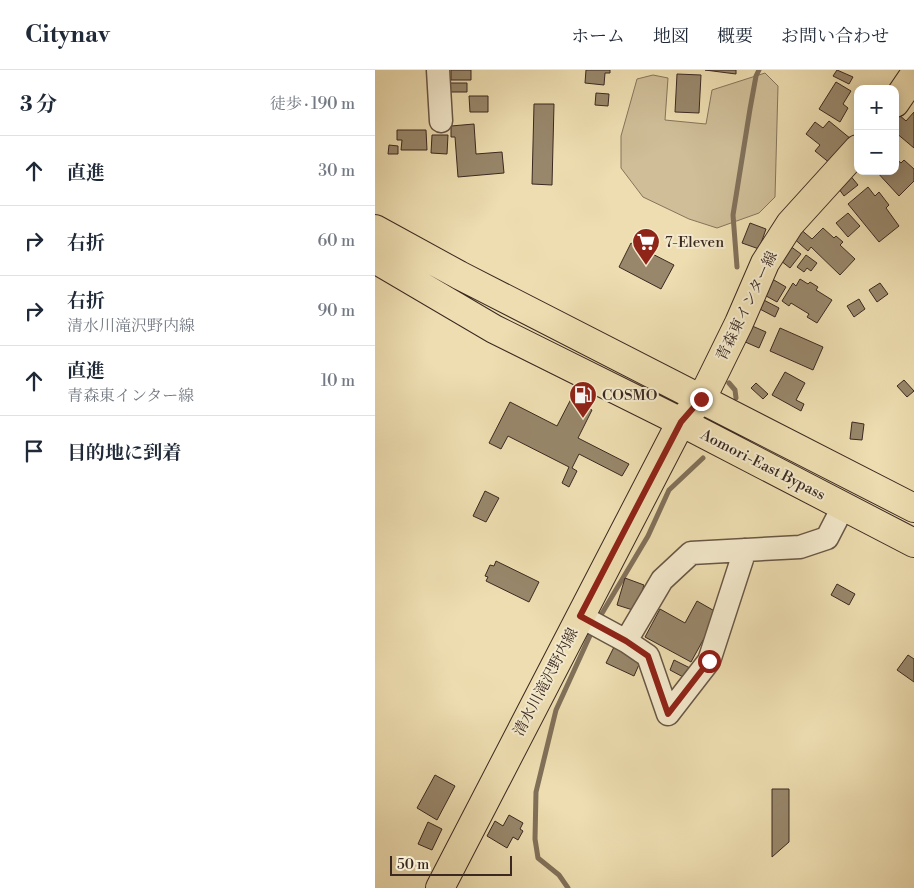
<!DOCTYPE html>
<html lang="ja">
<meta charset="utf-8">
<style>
:root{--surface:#fff;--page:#f2f2f3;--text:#1f2937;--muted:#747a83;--line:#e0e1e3}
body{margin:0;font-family:"Libre Bodoni","Noto Serif JP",serif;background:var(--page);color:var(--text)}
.controls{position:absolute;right:15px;top:15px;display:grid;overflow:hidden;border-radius:10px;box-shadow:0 2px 12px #0003}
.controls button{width:45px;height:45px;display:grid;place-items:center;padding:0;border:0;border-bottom:1px solid var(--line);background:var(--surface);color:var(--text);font:25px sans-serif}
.scale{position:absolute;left:15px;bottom:12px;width:122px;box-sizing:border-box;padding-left:5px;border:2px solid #3b2921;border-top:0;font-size:14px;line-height:18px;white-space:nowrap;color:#3b2921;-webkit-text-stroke:4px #f3e9cc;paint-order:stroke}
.stop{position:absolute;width:15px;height:15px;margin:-11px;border:4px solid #8f2418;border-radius:50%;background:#fff}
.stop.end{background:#8f2418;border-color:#fff;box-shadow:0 1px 5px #0008}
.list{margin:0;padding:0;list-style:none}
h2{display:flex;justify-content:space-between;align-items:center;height:65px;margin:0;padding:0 20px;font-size:21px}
h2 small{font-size:16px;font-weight:400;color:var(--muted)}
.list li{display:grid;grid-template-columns:32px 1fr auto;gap:15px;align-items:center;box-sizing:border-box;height:70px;padding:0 20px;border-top:1px solid var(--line)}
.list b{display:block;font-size:19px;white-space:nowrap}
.list p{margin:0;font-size:16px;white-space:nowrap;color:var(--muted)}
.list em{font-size:16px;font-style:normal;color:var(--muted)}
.icon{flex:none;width:28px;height:28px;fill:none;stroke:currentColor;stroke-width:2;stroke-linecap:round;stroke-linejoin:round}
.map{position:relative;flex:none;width:539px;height:818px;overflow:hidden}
header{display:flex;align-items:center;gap:30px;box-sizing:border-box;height:70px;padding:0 25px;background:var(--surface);border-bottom:1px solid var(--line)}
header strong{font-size:24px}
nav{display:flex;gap:28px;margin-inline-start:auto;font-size:18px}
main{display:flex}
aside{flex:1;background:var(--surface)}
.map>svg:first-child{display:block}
</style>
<header>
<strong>Citynav</strong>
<nav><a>ホーム</a><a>地図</a><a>概要</a><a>お問い合わせ</a></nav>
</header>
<main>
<aside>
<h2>3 分<small>徒歩 · 190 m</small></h2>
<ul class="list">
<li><svg class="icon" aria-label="ahead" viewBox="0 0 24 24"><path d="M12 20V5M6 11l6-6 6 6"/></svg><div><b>直進</b></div><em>30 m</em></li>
<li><svg class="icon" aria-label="right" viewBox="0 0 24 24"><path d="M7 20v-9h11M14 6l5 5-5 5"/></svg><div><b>右折</b></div><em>60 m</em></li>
<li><svg class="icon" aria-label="right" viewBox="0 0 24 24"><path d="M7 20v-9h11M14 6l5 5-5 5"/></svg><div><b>右折</b><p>清水川滝沢野内線</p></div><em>90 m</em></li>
<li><svg class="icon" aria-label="ahead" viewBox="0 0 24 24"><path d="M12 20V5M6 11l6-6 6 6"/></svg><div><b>直進</b><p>青森東インター線</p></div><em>10 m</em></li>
<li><svg class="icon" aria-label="arrive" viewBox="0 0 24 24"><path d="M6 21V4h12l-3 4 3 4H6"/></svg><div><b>目的地に到着</b></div></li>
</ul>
</aside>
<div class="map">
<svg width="539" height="818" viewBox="0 0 539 818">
<rect width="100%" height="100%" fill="#edddb0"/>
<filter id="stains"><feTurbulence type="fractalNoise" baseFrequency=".004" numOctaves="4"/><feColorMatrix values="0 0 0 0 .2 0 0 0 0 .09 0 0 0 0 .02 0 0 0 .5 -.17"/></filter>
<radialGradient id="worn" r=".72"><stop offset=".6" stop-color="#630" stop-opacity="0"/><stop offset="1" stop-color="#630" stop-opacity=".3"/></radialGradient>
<!-- green -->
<path fill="#cfbe98" stroke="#85745c" d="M390 3 403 16 400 127 384 143 342 158 314 149 268 127 246 98V66L262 9 278 5 293 8 290 50 331 54 337 20Z"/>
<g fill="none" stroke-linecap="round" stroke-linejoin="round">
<!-- stream -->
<path stroke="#817059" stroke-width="5" d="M362 197 358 145 375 39 381 6 384 0
M354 313 360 320 361 328
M223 550 273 466 294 420 328 388
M193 818 184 805 163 788 160 769 161 722 181 640 218 559"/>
</g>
<!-- building -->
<path fill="#98876b" stroke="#3b2921" d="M76 0H96V10H76Z
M211 0H235V3H230L229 15 210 13Z
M330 0H361V4Z
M462 0 478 7 474 14 458 6Z
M302 4 326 5 324 43 300 42Z
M461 12 476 21 468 34 473 38 465 52 444 39Z
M75 13H92V22H75Z
M221 23 234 24 233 36 220 35Z
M94 26H113V42H95Z
M159 34H179L177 115 157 114Z
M539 42V78L520 62V47L523 44 531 51Z
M454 51 476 69 456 94 440 81 445 75 431 64 440 52 448 58Z
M99 54 101 84 127 82 129 103 83 107 80 67H76V56Z
M22 60H51L52 80H26L27 70H22Z
M57 65H73L72 84 56 83Z
M14 75 23 76V84H13Z
M520 88 526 93 529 90 539 99V111L524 126 501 101H520Z
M474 104 483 115 469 126 461 115Z
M493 117 500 126 504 122 514 135 511 138 524 156 504 172 473 134Z
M473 143 485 156 473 167 461 153Z
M375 153 391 159 384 179 367 173Z
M424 158 437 169 448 158 459 168 461 166 468 172 465 175 480 189 465 205 436 177 433 181 416 166Z
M256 173 299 195 286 219 244 197Z
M411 173 426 184 415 198 401 187Z
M431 185 442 193 436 201 432 198 429 202 422 197Z
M392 206 411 217 402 232 384 222Z
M425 209 433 214 435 212 443 217 441 220 457 230 442 253 432 247 434 244 416 233 414 236 407 231 418 213 421 216Z
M505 213 513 224 502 232 494 220Z
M385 228 404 238 400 247 381 237Z
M484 229 490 239 479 247 472 236Z
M375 255 391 262 384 278 368 271Z
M405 258 448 277 438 300 395 281Z
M410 302 430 313 421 330 429 334 426 341 397 325Z
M529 310 539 321 532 327 522 316Z
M381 313 393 324 388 329 376 318Z
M196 329 217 340 203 368 254 394 247 406 204 384 197 398 202 401 194 417 187 413 194 397 133 366 126 379 114 373 135 332 182 356Z
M477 352 489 354 487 370 475 369Z
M110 421 124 428 111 452 98 446Z
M121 491 164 512 154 532 111 511 113 507 110 506 115 495 119 496Z
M250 508 269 515 261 541 242 535Z
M462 514 480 524 474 535 456 525Z
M322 531 343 543 316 592 270 567 285 539 310 553Z
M239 577 266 590 259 606 231 593Z
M533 585 539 589V612L522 600Z
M299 590 315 598 310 608 295 600Z
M60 705 80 716 62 750 42 738Z
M397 719H414V772L397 787Z
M134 745 148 753 145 759 148 761 143 770 138 767 132 778 112 766 120 751 128 756Z
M53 752 67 759 57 780 43 774Z"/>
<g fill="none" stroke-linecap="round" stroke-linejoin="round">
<defs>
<path id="minor" d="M63 0 66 51
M205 546 251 571 287 510 316 483 425 477 452 468 468 437
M251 571 273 586 293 644 334 591 370 480"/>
<path id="major" d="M520 33 539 5
M65 818 306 352 326 329 333 316 364 253 390 193 415 154 483 79"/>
<path id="highway" d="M0 159 84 205 539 438
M0 189 119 259 306 352 539 473"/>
</defs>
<!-- minor casing -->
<use href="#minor" stroke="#685645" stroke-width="25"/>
<!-- major casing -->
<use href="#major" stroke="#3b2921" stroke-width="30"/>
<!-- highway casing -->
<use href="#highway" stroke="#3b2921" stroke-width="30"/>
<!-- minor -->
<use href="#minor" stroke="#f3e9cc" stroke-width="22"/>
<!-- major -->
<use href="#major" stroke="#edddb0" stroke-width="28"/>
<!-- highway -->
<use href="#highway" stroke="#edddb0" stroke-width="28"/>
</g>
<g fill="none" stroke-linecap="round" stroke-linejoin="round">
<!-- route -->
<path stroke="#8f2418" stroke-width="6" d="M326 329 306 352 205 546 251 571 273 586 293 644 334 591"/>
</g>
<!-- icons -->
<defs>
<symbol id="supermarket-pin" viewBox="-11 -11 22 30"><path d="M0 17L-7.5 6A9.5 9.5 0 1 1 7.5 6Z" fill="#8f2418" stroke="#f3e9cc"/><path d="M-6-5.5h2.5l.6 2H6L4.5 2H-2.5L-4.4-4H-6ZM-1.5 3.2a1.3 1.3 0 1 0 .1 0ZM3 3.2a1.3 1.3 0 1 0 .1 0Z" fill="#fff"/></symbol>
<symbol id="fuel-pin" viewBox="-11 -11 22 30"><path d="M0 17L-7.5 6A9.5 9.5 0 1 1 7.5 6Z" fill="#8f2418" stroke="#f3e9cc"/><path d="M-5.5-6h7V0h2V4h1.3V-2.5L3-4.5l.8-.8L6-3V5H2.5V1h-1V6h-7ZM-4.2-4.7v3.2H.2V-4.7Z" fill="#fff"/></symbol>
</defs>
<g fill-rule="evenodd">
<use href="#supermarket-pin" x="255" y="156" width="32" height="43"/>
<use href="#fuel-pin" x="192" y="309" width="32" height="43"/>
</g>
<g text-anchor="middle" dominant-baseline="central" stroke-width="4" stroke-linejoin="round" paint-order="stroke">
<!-- poi labels -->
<g font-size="15" fill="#3b2921" stroke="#f3e9cc" text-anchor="start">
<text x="290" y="172">7-Eleven</text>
<text x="227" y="325">COSMO</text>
</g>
<!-- street labels -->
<g font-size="15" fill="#3b2921" stroke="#f3e9cc">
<text transform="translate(372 236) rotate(-64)">青森東インター線</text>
<text transform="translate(388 395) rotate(27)">Aomori-East Bypass</text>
<text transform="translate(171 612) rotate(-62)">清水川滝沢野内線</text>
</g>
</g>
<rect width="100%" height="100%" filter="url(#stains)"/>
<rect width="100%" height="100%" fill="url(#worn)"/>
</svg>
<div class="controls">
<button>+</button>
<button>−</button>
</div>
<div class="scale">50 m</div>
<div class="stop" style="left:334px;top:591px"></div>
<div class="stop end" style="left:326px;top:329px"></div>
</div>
</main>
